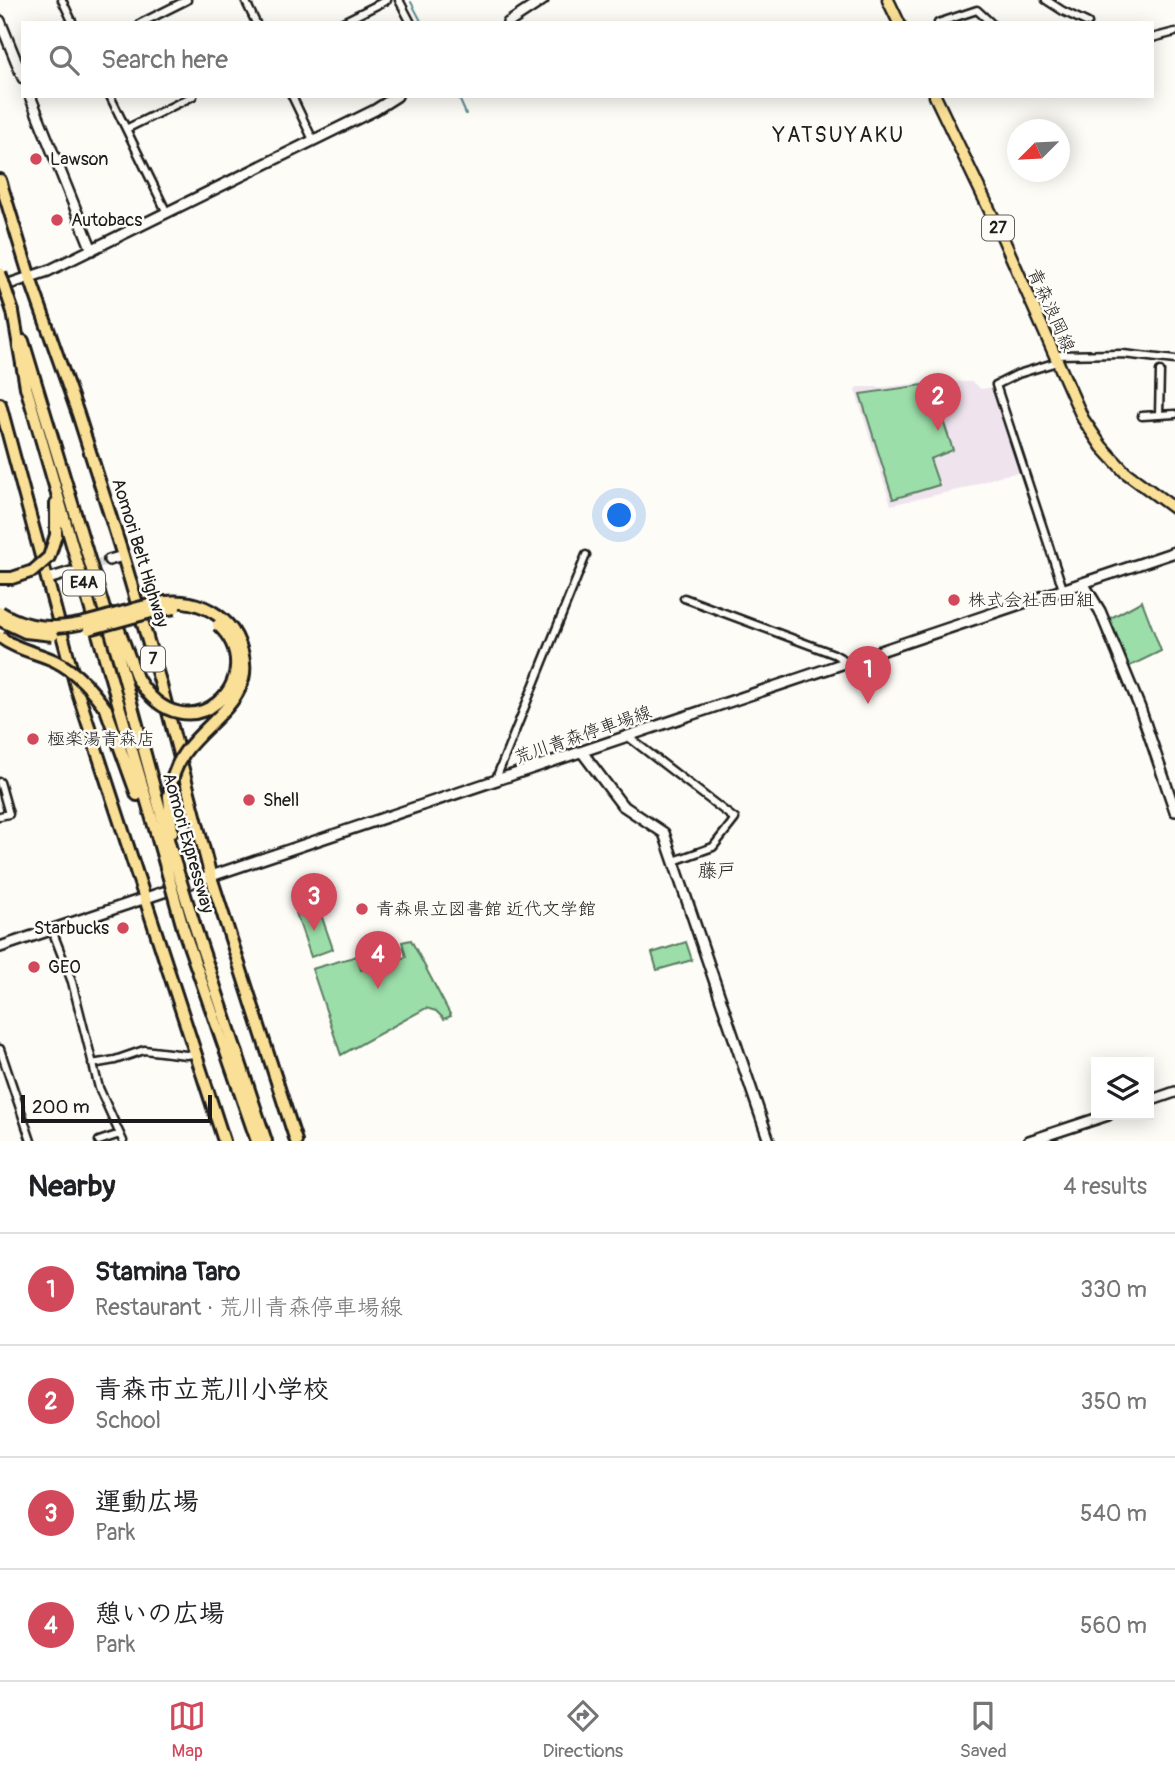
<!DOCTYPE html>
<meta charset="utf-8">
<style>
:root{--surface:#fff;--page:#f6f6f6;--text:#202124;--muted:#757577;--line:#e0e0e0;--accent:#d1495b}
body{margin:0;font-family:Pangolin,"Klee One",sans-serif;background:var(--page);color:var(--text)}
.controls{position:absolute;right:21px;bottom:21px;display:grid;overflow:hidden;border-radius:0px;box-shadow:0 4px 18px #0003}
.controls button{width:63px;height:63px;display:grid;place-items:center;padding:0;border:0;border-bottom:2px solid var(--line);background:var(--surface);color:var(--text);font:35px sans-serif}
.compass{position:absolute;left:1007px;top:119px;width:63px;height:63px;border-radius:50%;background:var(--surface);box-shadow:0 4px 18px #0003;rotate:246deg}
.scale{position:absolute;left:21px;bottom:18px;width:191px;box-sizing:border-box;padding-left:7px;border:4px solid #1c1c1c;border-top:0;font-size:19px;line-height:24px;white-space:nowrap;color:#1c1c1c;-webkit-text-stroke:5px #fdfcf7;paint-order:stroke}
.you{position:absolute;left:620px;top:516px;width:24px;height:24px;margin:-18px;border:5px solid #fff;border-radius:50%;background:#1a73e8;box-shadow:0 0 0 10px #1a73e833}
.badge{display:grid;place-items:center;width:46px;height:46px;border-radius:50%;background:var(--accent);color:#fff;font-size:23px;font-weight:700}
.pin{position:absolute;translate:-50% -58px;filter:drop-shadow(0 2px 4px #0008)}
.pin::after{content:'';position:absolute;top:37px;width:24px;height:21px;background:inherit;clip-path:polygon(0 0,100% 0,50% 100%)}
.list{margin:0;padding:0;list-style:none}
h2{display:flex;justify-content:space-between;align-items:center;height:91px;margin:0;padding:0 28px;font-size:30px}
h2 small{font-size:23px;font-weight:400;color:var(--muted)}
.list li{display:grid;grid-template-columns:46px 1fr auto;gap:21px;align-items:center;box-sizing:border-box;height:112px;padding:0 28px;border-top:2px solid var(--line)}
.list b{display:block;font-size:26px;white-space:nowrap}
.list p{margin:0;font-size:23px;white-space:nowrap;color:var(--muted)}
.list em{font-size:23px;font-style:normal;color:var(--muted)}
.icon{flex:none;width:38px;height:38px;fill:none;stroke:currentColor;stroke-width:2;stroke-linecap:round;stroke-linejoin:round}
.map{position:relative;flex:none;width:1175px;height:1141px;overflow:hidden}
.search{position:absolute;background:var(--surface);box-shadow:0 4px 18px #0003;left:21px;right:21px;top:21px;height:77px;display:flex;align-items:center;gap:18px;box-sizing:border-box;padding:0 24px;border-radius:0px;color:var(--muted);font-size:26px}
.sheet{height:539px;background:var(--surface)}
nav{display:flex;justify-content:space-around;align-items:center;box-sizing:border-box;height:98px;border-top:2px solid var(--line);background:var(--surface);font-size:19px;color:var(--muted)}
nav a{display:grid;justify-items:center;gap:4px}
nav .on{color:var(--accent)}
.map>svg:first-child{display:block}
</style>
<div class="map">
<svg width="1175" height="1141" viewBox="0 0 1175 1141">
<rect width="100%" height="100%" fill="#fdfcf7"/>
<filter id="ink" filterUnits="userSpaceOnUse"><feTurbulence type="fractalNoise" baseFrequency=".0143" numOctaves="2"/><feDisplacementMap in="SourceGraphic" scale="14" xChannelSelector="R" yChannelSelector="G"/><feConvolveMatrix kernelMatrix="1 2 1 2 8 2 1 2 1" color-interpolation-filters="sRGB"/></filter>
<g filter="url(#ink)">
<!-- built -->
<path fill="#efe4ee" d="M935 381 972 382 981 389 994 387 1022 472 999 476 962 489 891 505 855 390 857 387H886Z"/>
<!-- green -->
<path fill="#9bdea9" stroke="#5c7d62" stroke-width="2" d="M923 385 925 390 932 388 953 450 930 459 939 485 893 499 860 394Z
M1142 601 1161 651 1126 668 1107 620Z
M318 906 333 949 311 957 296 913Z
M411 940 451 1016 444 1019 436 1011 426 1008 341 1055 312 969 357 956 361 970 406 957 402 942Z
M686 942 692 960 657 970 652 953Z"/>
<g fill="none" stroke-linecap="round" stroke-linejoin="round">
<!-- stream -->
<path stroke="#5c8c92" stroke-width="2" d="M411 2 422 23
M458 96 466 114"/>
<!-- secondary-tunnel -->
<path stroke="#dbdad6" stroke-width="9" stroke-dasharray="9 4.5" stroke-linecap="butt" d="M73 571 109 560"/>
<defs>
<path id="street" d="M62 0 73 23
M245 0 256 23
M399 0 411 23
M1046 0 1063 11 1088 23
M141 23 187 0
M341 23 387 0
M938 23 977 10 991 23
M1152 38 1175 32
M110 96 167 213
M292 96 313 140
M126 129 193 96
M1054 355 1123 354 1175 360
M1057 362 1018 374 996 385 1063 589
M1159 415 1160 371
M1142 416 1175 414
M684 598 834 654 848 662
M627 736 735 819 713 847 674 861
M495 781 586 555
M0 782 9 814 0 816
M52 930 72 982 99 1088 123 1141
M0 1049 31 1141
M92 1064 115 1060 144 1050 186 1055 194 1054
M99 1141 120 1134"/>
<path id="secondary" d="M0 21 23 78
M508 23 543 0
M30 96 92 250
M0 287 48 271 375 110 397 96
M109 560 123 556
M48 579 71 572
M1083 583 1100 611 1140 708 1175 811
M582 752 622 805 664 833 769 1141
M0 947 1175 552
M1149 1101 1175 1092
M1029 1141 1108 1115"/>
<path id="primary" d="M888 0 899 23
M935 96 1002 236 1083 419 1102 447 1125 472 1175 509"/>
<path id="highway" d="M0 180 30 278 78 414 123 556 161 685 211 877 296 1141
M13 312 26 387 162 853
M23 341 120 662 171 850
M0 404 77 690 224 1141
M56 503V535
M0 578H12L33 571
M113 614 137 678
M106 709 137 795
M169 796 172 832
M194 924 266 1141
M183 928 257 1141"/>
</defs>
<!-- street casing -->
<use href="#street" stroke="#1c1c1c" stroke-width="11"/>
<!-- secondary casing -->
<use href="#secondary" stroke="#1c1c1c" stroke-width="14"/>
<!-- primary casing -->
<use href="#primary" stroke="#1c1c1c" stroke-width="15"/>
<!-- highway casing -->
<use href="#highway" stroke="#1c1c1c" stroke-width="16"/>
<!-- street -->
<use href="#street" stroke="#fdfcf7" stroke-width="6"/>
<!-- secondary -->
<use href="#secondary" stroke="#fdfcf7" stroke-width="9"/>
<!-- primary -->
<use href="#primary" stroke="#fadf96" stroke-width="10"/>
<!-- highway -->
<use href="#highway" stroke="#fadf96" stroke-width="10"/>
<defs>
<path id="highway-bridge" d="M0 273 13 312
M33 571 49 557 56 535
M0 612C46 641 90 621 138 608 155 603 172 599 190 603 209 607 227 619 236 636 265 694 212 715 185 752 175 766 171 780 169 796
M0 620 25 632 53 635
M89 629 155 611 175 608
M0 637C17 650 36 652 55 661 77 672 92 690 106 709
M137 678C187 762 274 677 218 625
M171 850 194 924
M162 853 183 928"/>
</defs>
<!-- highway-bridge casing -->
<use href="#highway-bridge" stroke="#1c1c1c" stroke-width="16" stroke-linecap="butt"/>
<!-- highway-bridge -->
<use href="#highway-bridge" stroke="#fadf96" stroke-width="10"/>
</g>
</g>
<!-- markers -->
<g fill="#d1495b" stroke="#fdfcf7" stroke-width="2.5">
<circle cx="36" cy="159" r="7"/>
<circle cx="57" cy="220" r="7"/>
<circle cx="954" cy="600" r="7"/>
<circle cx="33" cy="739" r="7"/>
<circle cx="249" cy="800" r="7"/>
<circle cx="362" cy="909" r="7"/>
<circle cx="123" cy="928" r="7"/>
<circle cx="34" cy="967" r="7"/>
</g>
<g text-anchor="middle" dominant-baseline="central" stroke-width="5" stroke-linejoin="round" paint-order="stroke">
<!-- shield labels -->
<g fill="#fdfcf7" stroke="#605f5e" stroke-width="2">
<rect x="982" y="215.5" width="32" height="25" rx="5"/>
<rect x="63" y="570.5" width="42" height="25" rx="5"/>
<rect x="141" y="646.5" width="24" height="25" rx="5"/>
</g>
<g font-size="16" font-weight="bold" fill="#1c1c1c">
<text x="998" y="228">27</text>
<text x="84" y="583">E4A</text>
<text x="153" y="659">7</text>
</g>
<!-- poi labels -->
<g font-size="18" fill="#1c1c1c" stroke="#fdfcf7" text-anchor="start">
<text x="50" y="159">Lawson</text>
<text x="71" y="220">Autobacs</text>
<text x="968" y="600">株式会社西田組</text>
<text x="47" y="739">極楽湯青森店</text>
<text x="263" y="800">Shell</text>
<text x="376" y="909">青森県立図書館 近代文学館</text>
<text x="109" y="928" text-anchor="end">Starbucks</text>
<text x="48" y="967">GEO</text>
</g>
<!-- street labels -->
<g font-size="18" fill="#1c1c1c" stroke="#fdfcf7">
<text transform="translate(1051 310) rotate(66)">青森浪岡線</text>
<text transform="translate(140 553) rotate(73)">Aomori Belt Highway</text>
<text transform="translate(583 735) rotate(-19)">荒川青森停車場線</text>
<text transform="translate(188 843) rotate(74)">Aomori Expressway</text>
</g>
<!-- neighbourhood labels -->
<g font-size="19" fill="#1c1c1c" stroke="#fdfcf7">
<text x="717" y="871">藤戸</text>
</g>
<!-- quarter labels -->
<g font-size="21" letter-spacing="2" fill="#1c1c1c" stroke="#fdfcf7">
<text x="839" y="135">YATSUYAKU</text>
</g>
</g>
</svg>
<div class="controls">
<button><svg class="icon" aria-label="layers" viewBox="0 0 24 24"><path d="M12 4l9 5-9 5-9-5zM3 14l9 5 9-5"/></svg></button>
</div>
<svg class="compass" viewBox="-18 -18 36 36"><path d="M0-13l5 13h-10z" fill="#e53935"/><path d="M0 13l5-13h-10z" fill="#757577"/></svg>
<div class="scale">200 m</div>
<div class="you"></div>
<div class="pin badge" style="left:868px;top:704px">1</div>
<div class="pin badge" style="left:938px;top:431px">2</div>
<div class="pin badge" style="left:314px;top:931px">3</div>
<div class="pin badge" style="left:378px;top:989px">4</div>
<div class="search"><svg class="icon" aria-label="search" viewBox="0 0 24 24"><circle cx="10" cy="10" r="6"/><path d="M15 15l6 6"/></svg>Search here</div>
</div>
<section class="sheet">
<h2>Nearby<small>4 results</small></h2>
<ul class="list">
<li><span class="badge">1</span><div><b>Stamina Taro</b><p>Restaurant · 荒川青森停車場線</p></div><em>330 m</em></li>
<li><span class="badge">2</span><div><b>青森市立荒川小学校</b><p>School</p></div><em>350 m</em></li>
<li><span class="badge">3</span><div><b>運動広場</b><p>Park</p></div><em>540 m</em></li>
<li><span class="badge">4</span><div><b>憩いの広場</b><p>Park</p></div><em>560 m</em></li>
</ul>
</section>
<nav>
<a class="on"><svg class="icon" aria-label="map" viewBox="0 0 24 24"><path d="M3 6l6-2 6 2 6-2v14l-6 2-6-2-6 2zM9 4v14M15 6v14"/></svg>Map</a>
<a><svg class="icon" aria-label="directions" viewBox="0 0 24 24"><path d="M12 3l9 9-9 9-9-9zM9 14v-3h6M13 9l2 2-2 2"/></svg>Directions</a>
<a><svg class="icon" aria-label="saved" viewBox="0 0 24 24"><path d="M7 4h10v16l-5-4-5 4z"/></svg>Saved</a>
</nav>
